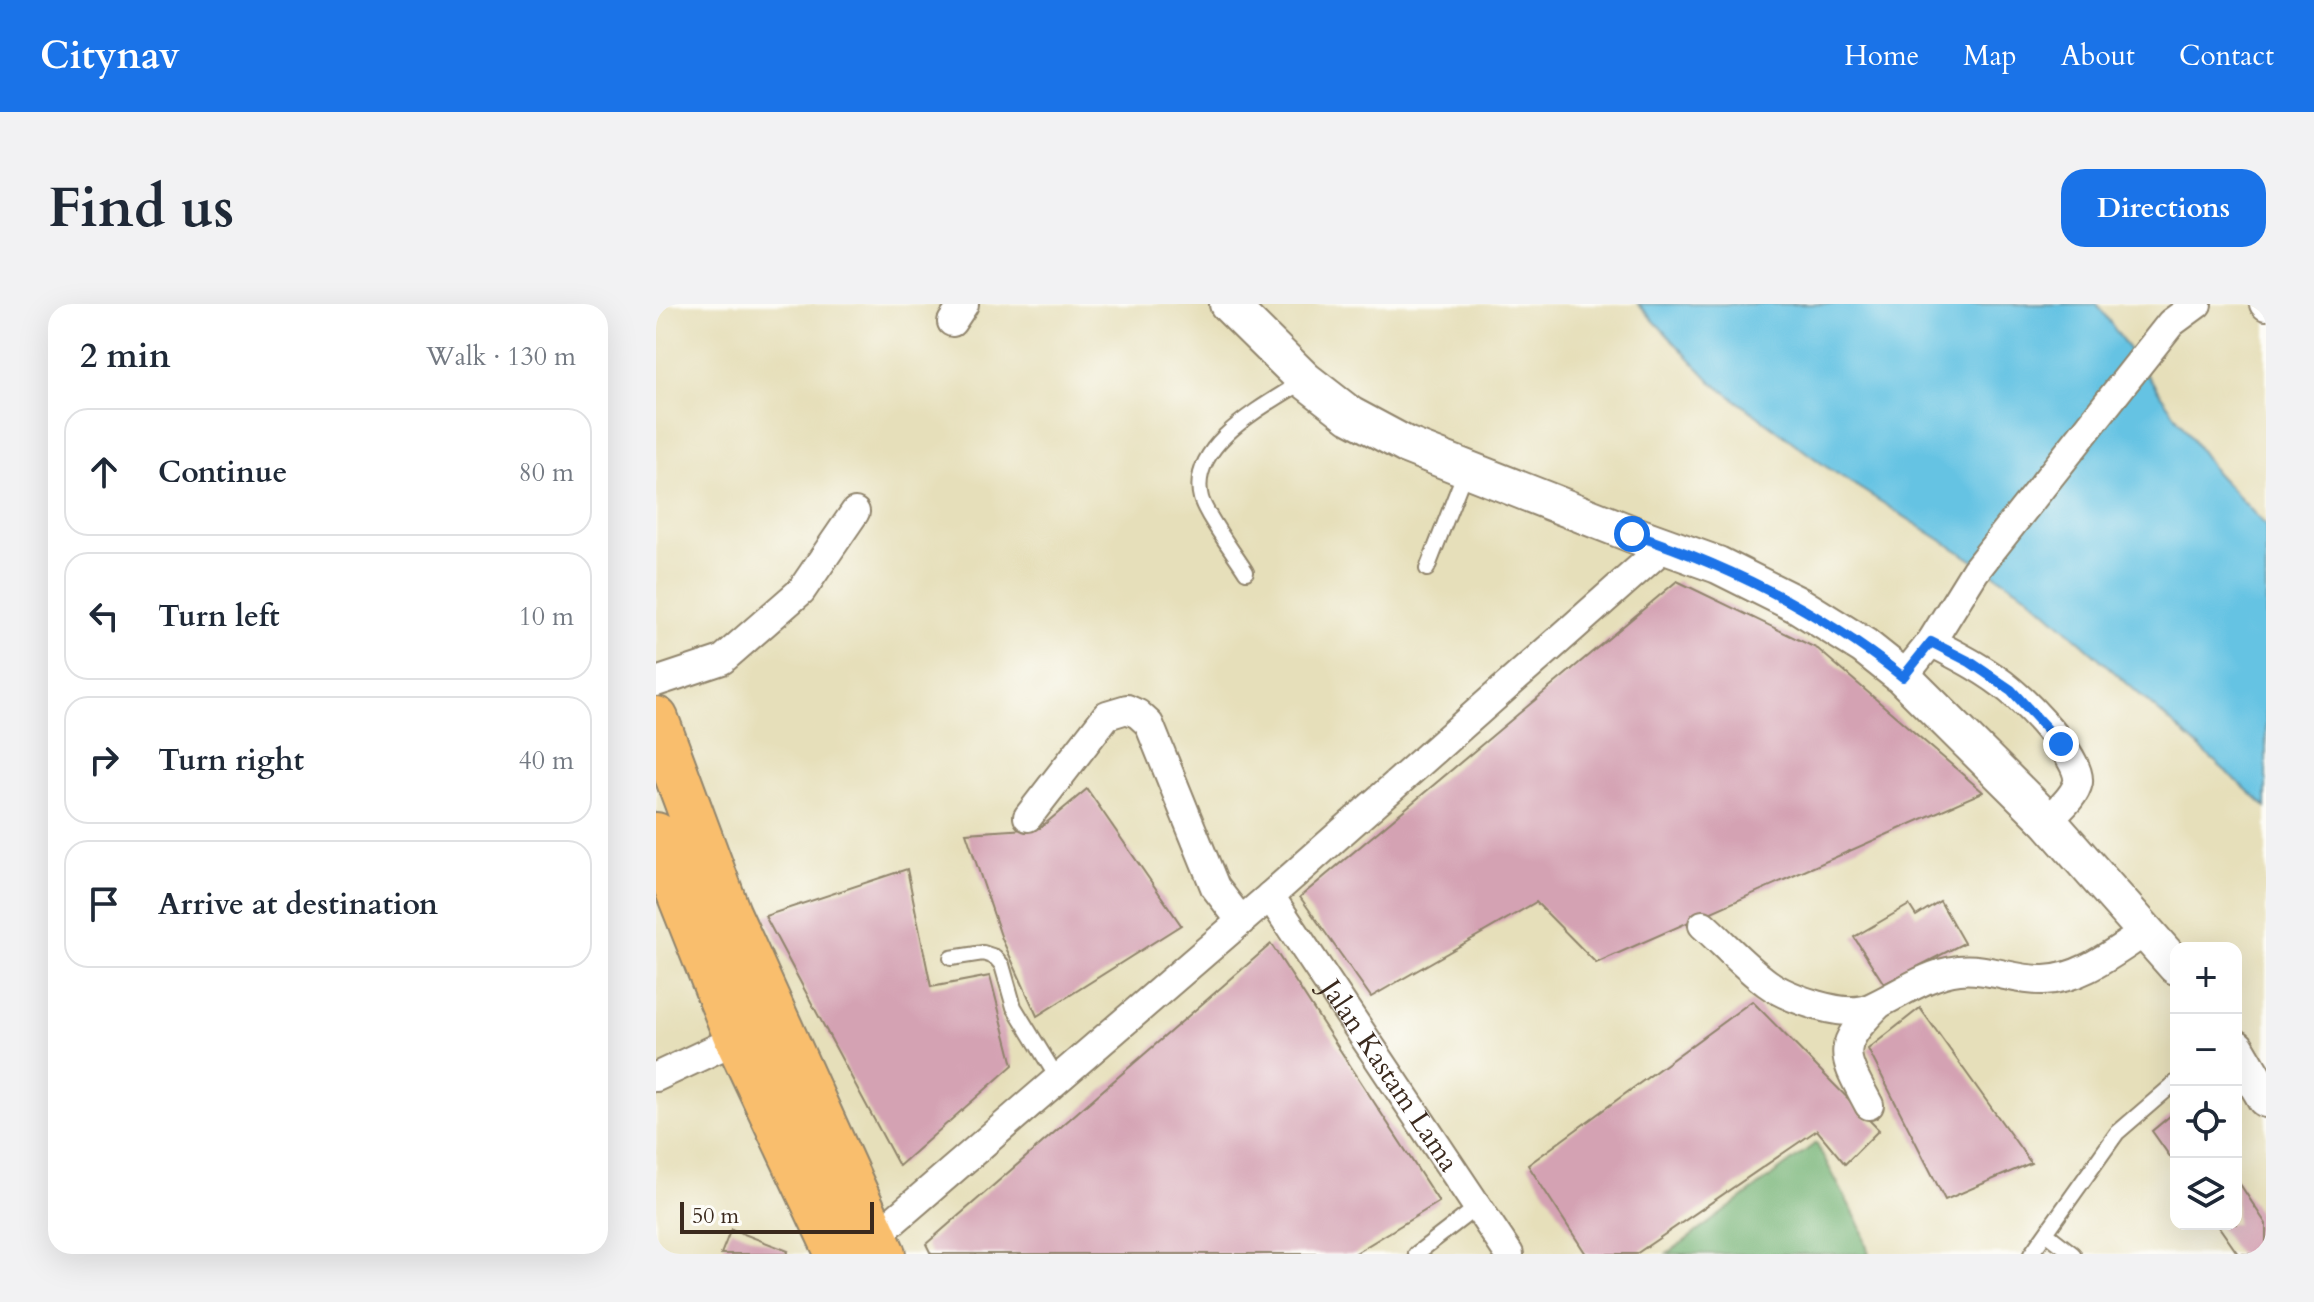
<!DOCTYPE html>
<meta charset="utf-8">
<style>
:root{--surface:#fff;--page:#f2f2f3;--text:#1f2937;--muted:#747a83;--line:#e0e1e3;--accent:#1a73e8}
body{margin:0;font-family:Cardo,serif;background:var(--page);color:var(--text)}
.controls{position:absolute;right:24px;bottom:24px;display:grid;overflow:hidden;border-radius:16px;box-shadow:0 8px 32px #0002}
.controls button{width:72px;height:72px;display:grid;place-items:center;padding:0;border:0;border-bottom:2px solid var(--line);background:var(--surface);color:var(--text);font:40px sans-serif}
.scale{position:absolute;left:24px;bottom:20px;width:194px;box-sizing:border-box;padding-left:8px;border:4px solid #3b2a1e;border-top:0;font-size:22px;line-height:28px;white-space:nowrap;color:#3b2a1e;-webkit-text-stroke:6px #fdfcf7;paint-order:stroke}
.stop{position:absolute;width:24px;height:24px;margin:-18px;border:6px solid #1a73e8;border-radius:50%;background:#fff}
.stop.end{background:#1a73e8;border-color:#fff;box-shadow:0 2px 8px #0008}
.list{margin:0;padding:0;list-style:none}
h2{display:flex;justify-content:space-between;align-items:center;height:104px;margin:0;padding:0 32px;font-size:34px}
h2 small{font-size:26px;font-weight:400;color:var(--muted)}
.list li{display:grid;grid-template-columns:52px 1fr auto;gap:24px;align-items:center;box-sizing:border-box;height:128px;margin:0 16px 16px;padding:0 16px;border:2px solid var(--line);border-radius:24px}
.list b{display:block;font-size:30px;white-space:nowrap}
.list em{font-size:26px;font-style:normal;color:var(--muted)}
.icon{flex:none;width:44px;height:44px;fill:none;stroke:currentColor;stroke-width:2;stroke-linecap:round;stroke-linejoin:round}
.map{position:relative;flex:none;width:1610px;height:950px;overflow:hidden;border-radius:24px}
header{display:flex;align-items:center;gap:48px;box-sizing:border-box;height:112px;padding:0 40px;background:var(--accent);color:#fff}
header strong{font-size:38px}
nav{display:flex;gap:44px;margin-inline-start:auto;font-size:28px}
.intro{display:flex;align-items:center;justify-content:space-between;box-sizing:border-box;height:192px;padding:0 48px}
h1{margin:0;font-size:56px}
.button{padding:20px 36px;border-radius:24px;background:var(--accent);color:#fff;font-size:28px;font-weight:700}
main{display:flex;gap:48px;padding:0 48px}
aside{flex:1;background:var(--surface);border-radius:24px;box-shadow:0 8px 32px #0002}
.map>svg:first-child{display:block}
</style>
<header>
<strong>Citynav</strong>
<nav><a>Home</a><a>Map</a><a>About</a><a>Contact</a></nav>
</header>
<div class="intro"><h1>Find us</h1><a class="button">Directions</a></div>
<main>
<aside>
<h2>2 min<small>Walk · 130 m</small></h2>
<ul class="list">
<li><svg class="icon" aria-label="ahead" viewBox="0 0 24 24"><path d="M12 20V5M6 11l6-6 6 6"/></svg><div><b>Continue</b></div><em>80 m</em></li>
<li><svg class="icon" aria-label="left" viewBox="0 0 24 24"><path d="M17 20v-9H6M10 6l-5 5 5 5"/></svg><div><b>Turn left</b></div><em>10 m</em></li>
<li><svg class="icon" aria-label="right" viewBox="0 0 24 24"><path d="M7 20v-9h11M14 6l5 5-5 5"/></svg><div><b>Turn right</b></div><em>40 m</em></li>
<li><svg class="icon" aria-label="arrive" viewBox="0 0 24 24"><path d="M6 21V4h12l-3 4 3 4H6"/></svg><div><b>Arrive at destination</b></div></li>
</ul>
</aside>
<div class="map">
<svg width="1610" height="950" viewBox="0 0 1610 950">
<rect width="100%" height="100%" fill="#fdfcf7"/>
<filter id="ink" filterUnits="userSpaceOnUse"><feTurbulence type="fractalNoise" baseFrequency=".0125" numOctaves="2"/><feDisplacementMap in="SourceGraphic" scale="16" xChannelSelector="R" yChannelSelector="G"/><feConvolveMatrix kernelMatrix="1 2 1 2 8 2 1 2 1" color-interpolation-filters="sRGB"/></filter>
<filter id="wash" filterUnits="userSpaceOnUse"><feTurbulence type="fractalNoise" baseFrequency=".006" numOctaves="4" result="noise"/><feDisplacementMap in="SourceGraphic" scale="32" xChannelSelector="R" yChannelSelector="G"/><feGaussianBlur stdDeviation="1.8" result="paint"/><feColorMatrix in="noise" values="0 0 0 0 0 0 0 0 0 0 0 0 0 0 0 0 0 1.4 0 .05"/><feComposite in="paint" operator="in"/></filter>
<g filter="url(#wash)">
<rect width="100%" height="100%" fill="#e6dfba"/>
<!-- forest -->
<path fill="#73b274" stroke="#576e49" stroke-width="2" d="M1160 839 1205 923 1213 950H1011Z"/>
<!-- water -->
<path fill="#65c3e3" stroke="#507680" stroke-width="2" d="M982 0H1441L1560 169 1610 222V503L1373 292 1169 162 1057 79Z"/>
<g id="blocks">
<!-- building -->
<path fill="#d4a2b3" d="M1021 277 1162 345 1327 488 940 659 880 598 715 693 644 593Z
M431 485 525 621 381 712 346 635 310 529 384 524Z
M251 565 275 683 334 672 357 761 243 862 109 612Z
M1284 597 1308 639 1228 680 1198 633 1253 601 1260 612Z
M615 640 783 898 698 950H275L270 940Z
M1096 697 1223 826 1189 860 1161 826 980 950H930L872 861Z
M1264 704 1375 859 1289 896 1212 745Z
M1520 807V861L1496 827Z
M1580 874 1610 920V950H1582L1561 920H1580Z
M75 925 132 947 130 950H65Z"/>
</g>
</g>
<g filter="url(#ink)">
<use href="#blocks" fill-opacity="0" stroke="#90846c" stroke-width="2"/>
<g fill="none" stroke-linecap="round" stroke-linejoin="round">
<defs>
<path id="service" d="M771 265 810 165
M590 268C580 252 549 210 545 194 531 140 612 100 649 76
M295 654 327 649 339 653 346 661 358 703 402 775
M1390 929 1417 950
M760 950 821 903
M1375 950 1461 829 1520 778"/>
<g id="minor">
<path d="M1608 0 1610 2"/>
<path d="M296 18 308 0"/>
<path d="M1275 338C1302 352 1330 366 1354 386 1372 401 1425 454 1422 478 1419 493 1402 506 1392 517"/>
<path d="M1247 373 1275 338 1319 267 1515 19 1541 0"/>
<path d="M0 378 66 356 145 287 199 208"/>
<path d="M372 513 451 411 471 405 482 410 493 420 559 583 585 617"/>
<path id="s1" d="M614 592 853 950"/>
<path d="M1047 621C1068 640 1088 662 1111 679 1131 694 1189 715 1214 704 1243 691 1270 670 1303 666 1332 663 1359 677 1388 676 1426 675 1459 647 1491 627"/>
<path d="M0 773 81 735"/>
<path d="M1213 801C1186 750 1179 744 1222 701"/>
<path d="M219 933 614 592 1010 241"/>
</g>
<path id="tertiary" d="M572 0 649 76 694 111 750 141 976 230 1062 261 1144 302 1208 342 1247 373 1392 517 1520 662
M1580 744 1610 795"/>
<path id="trunk" d="M0 415 72 609 227 950
M0 531 81 735 182 950"/>
</defs>
<!-- service casing -->
<use href="#service" stroke="#90846c" stroke-width="18"/>
<!-- minor casing -->
<use href="#minor" stroke="#90846c" stroke-width="32"/>
<!-- tertiary casing -->
<use href="#tertiary" stroke="#90846c" stroke-width="40"/>
<!-- trunk casing -->
<use href="#trunk" stroke="#90846c" stroke-width="48"/>
<!-- service -->
<use href="#service" stroke="#fff" stroke-width="14"/>
<!-- minor -->
<use href="#minor" stroke="#fff" stroke-width="28"/>
<!-- tertiary -->
<use href="#tertiary" stroke="#fff" stroke-width="36"/>
<!-- trunk -->
<use href="#trunk" stroke="#f9be6d" stroke-width="44"/>
</g>
</g>
<g fill="none" stroke-linecap="round" stroke-linejoin="round" filter="url(#ink)">
<!-- route -->
<path stroke="#1a73e8" stroke-width="10" d="M976 230C1075 262 1165 308 1247 373L1275 338 1314 358 1355 386 1405 440"/>
</g>
<g text-anchor="middle" dominant-baseline="central" stroke-width="6" stroke-linejoin="round" paint-order="stroke">
<!-- street labels -->
<g font-size="28" fill="#3b2a1e" stroke="#fdfcf7">
<text stroke="none"><textPath href="#s1" startOffset="216">Jalan Kastam Lama</textPath></text>
</g>
</g>
</svg>
<div class="controls">
<button>+</button>
<button>−</button>
<button><svg class="icon" aria-label="locate" viewBox="0 0 24 24"><circle cx="12" cy="12" r="6"/><path d="M12 2v4M12 18v4M2 12h4M18 12h4"/></svg></button>
<button><svg class="icon" aria-label="layers" viewBox="0 0 24 24"><path d="M12 4l9 5-9 5-9-5zM3 14l9 5 9-5"/></svg></button>
</div>
<div class="scale">50 m</div>
<div class="stop" style="left:976px;top:230px"></div>
<div class="stop end" style="left:1405px;top:440px"></div>
</div>
</main>
